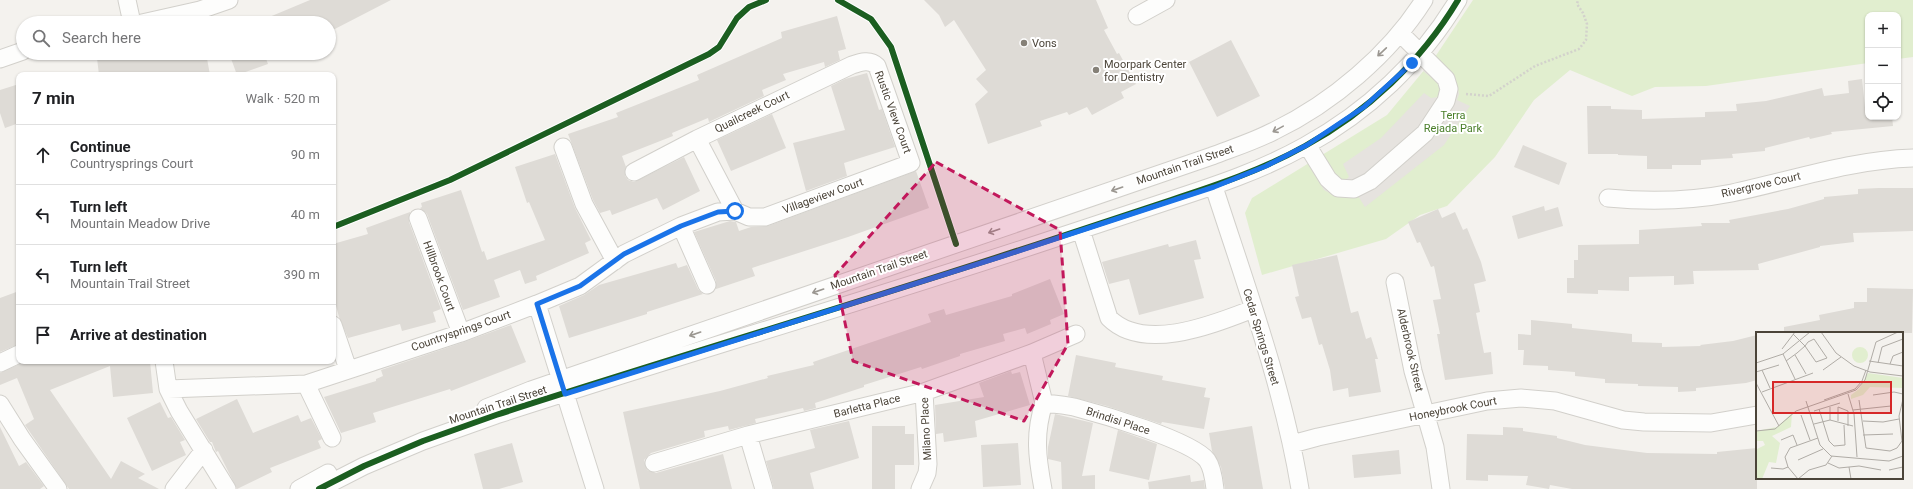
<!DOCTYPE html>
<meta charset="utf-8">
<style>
:root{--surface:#fff;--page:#f2f2f2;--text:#202124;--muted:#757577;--line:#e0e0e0}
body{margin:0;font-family:Roboto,sans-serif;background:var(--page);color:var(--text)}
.controls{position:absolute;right:12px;top:12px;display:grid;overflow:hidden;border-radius:8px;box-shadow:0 1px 3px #0004}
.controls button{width:36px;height:36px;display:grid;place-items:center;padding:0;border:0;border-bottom:1px solid var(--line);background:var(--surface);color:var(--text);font:20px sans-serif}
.stop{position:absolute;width:12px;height:12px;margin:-9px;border:3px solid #1a73e8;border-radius:50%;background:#fff}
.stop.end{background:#1a73e8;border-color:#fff;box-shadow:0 1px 4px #0008}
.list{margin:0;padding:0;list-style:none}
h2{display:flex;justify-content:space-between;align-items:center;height:52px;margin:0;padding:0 16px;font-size:17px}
h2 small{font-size:13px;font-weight:400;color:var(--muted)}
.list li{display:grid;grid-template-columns:26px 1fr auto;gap:12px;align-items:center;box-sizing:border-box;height:60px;padding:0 16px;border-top:1px solid var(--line)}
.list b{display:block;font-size:15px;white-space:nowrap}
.list p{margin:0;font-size:13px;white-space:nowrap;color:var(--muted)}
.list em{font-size:13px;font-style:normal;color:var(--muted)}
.icon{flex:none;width:22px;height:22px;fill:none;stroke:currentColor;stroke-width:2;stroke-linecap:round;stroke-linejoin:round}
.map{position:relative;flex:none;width:1913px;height:489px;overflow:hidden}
.search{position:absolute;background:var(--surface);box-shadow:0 1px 3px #0004;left:16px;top:16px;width:320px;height:44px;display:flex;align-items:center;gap:10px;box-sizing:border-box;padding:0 14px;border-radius:22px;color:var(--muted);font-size:15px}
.panel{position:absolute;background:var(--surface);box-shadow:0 1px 3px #0004;left:16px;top:72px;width:320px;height:292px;border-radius:8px}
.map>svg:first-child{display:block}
</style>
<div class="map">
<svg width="1913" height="489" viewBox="0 0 1913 489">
<rect width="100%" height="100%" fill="#f4f2ee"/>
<!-- green -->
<path fill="#e1eecf" d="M1473 0H1913V57L1898 59V15H1868V63L1706 86 1655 87 1632 96 1570 70 1534 100 1495 157 1447 206 1420 215 1386 239 1262 275 1245 213 1252 198 1387 115 1435 57Z"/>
<!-- parking -->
<path fill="#e6e3df" d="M1435 57 1454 74 1459 94 1457 100 1470 106 1444 145 1365 207 1358 196H1335L1324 190 1311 169 1327 160 1338 178 1345 180 1349 177 1343 164 1381 138 1424 93 1431 98 1438 97 1440 87 1437 82 1423 71Z"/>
<!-- building -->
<path fill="#dedbd6" d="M310 0H391L329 32V23H255Z
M924 0H1096L1108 28 1104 30 1117 54 1119 53 1136 84 1121 92 1124 98 1092 115 1087 107 1069 115 1067 112 1040 121 1042 126 988 144 975 104 988 92 976 79 986 70 954 20 945 27 939 15Z
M837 16 846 49 838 51 840 60 825 67 824 62 783 74 786 80 762 90 764 96 713 120 709 122 708 118 672 133 673 136 622 156 626 167 625 176 628 180 634 182 684 157 700 191 663 210 657 198 612 215 610 210 600 213 593 200 568 134 618 117 616 113 699 80 697 75 782 38 781 32Z
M1231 40 1260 96 1217 117 1189 62Z
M140 53H206L210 75H99L97 58 123 55V57Z
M229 53H264L268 64 237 75Z
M867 73 879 110 882 109 895 147 844 163 847 176 806 191 793 143 845 130 831 86 845 79Z
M1862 79 1866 117H1892L1893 126 1831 132 1832 134 1810 139 1809 137 1765 148V151L1732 154 1733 158 1701 160V165H1672V169H1647V156L1618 155V154H1588L1587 106H1611V109L1642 110V119L1705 117V112L1737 111 1736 104 1766 101 1822 88 1824 96 1849 93 1848 81Z
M19 84V123L5 128 0 113V90Z
M772 114 786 148 731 171 717 140Z
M1523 145 1567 163 1559 185 1514 167Z
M555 154 575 208 591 240 585 243 589 253 536 276 537 280 525 284 520 270 494 280 500 297 463 310 427 214 420 208 422 207 421 203 461 190 482 252 484 251 487 260 545 240 529 202 527 203 515 167Z
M916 171 929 208 848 237 752 268 755 276 716 289V281L694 232 730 221 736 222 739 231 751 227 768 226Z
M1879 188H1913V231L1853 233 1854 242 1820 246V247L1758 264 1759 270 1693 271 1694 284 1674 285V276L1629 277V291L1598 290V294L1567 293V278H1574V260H1578V245L1639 244V230L1702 226 1701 223H1730L1729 220 1788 209 1824 199V197L1858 194V189Z
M1544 206 1545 211 1558 207 1563 226 1518 239 1512 216Z
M1438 209 1442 218 1455 212 1463 230 1467 228 1481 262 1486 281 1474 284 1480 312 1476 313 1484 353 1491 352 1493 374 1445 380 1437 334H1440L1433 300 1441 299 1434 266 1431 267 1420 242 1417 243 1408 222Z
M410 212 409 222 441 309 433 312 436 322 402 331 400 324 348 338 339 317 333 294V244L368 234 366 228Z
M1196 240 1201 259 1194 260 1204 298 1139 315 1129 279 1109 284 1102 262 1168 244 1169 247Z
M1337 255 1351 313 1358 311 1366 339 1371 337 1378 359H1375L1381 392 1349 397 1348 388 1333 391 1330 370 1322 344 1319 345 1311 317 1302 319 1295 297 1299 296 1292 265Z
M676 263 678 268 687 265 698 289 703 294 647 312V314L569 338 559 306 584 295 599 285Z
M1050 279 1064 314 1050 320 1051 324 1027 334 1025 328 1003 334 1005 341 960 354V356L922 369 921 367 864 385V387L815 403 816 408 804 411 803 408 755 419 756 423 729 430 728 426 704 431 705 437 651 453 644 460 647 470 656 473 723 454 732 489H640L623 412 720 391 768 378 767 376 814 365 813 362 931 322 928 314 944 309 946 315 1012 296V294Z
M1867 288 1913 289 1912 333H1784V327L1820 320 1819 315 1854 308V302H1867Z
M19 291V344L0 352V298Z
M1531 320 1572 324V328L1632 334V342L1662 343V347L1701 346 1700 345 1733 341 1757 335V380L1746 383 1696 388V391L1678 392V387L1638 386V384L1605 383V379L1575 376V372L1548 370V366L1523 365 1524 350H1518V334L1531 335Z
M511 325 526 362 451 391 450 389 373 413 376 422 341 433 324 397 376 381V379L383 376 381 370 464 342Z
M1076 355 1116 363 1115 367 1163 376 1162 380 1206 388 1204 397 1210 398 1204 429 1162 422 1161 424 1107 406 1068 396Z
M26 361H150L153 393 113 397 110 366 50 390 111 479 121 461 145 474 138 478 159 489H69L25 425 34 419 17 378 0 385V373Z
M1011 371 1012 374 1020 372 1030 405 975 421 977 437 944 442 943 433 936 434 935 405 984 397 979 383Z
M237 399 253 433 298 415 301 422 311 418 322 439 318 441 321 448 270 468 272 472 237 489 218 451 216 452 212 442H210L196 419Z
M160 402 168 418 171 417 185 440 180 442 186 455 152 471 127 418Z
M1055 414 1093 423 1082 476 1095 475V489H1062L1061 462 1048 459V447Z
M849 421 859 458 810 473 814 489H774L766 461 815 448 810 430Z
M872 426H905V434H914V465H895V489H872Z
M1252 426 1263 489H1225L1221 467 1212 451 1209 433Z
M0 427 19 466 26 462 44 486 40 489H0Z
M1503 427 1523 428V431L1557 436V438L1585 445 1647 453 1717 454V452L1757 448V489H1572L1550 485 1549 489 1526 485 1528 476 1488 475V481L1466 480 1467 434 1503 435Z
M1118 430 1157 444 1149 480 1109 471Z
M512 443 523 482 499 489H483L474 454Z
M1018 443 1021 485 983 487 981 445Z
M1399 450 1401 474 1354 478 1352 455Z
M1190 475 1191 482 1204 480 1205 489H1149L1148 482Z"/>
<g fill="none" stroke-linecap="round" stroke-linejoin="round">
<defs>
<path id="minor" d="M127 0 132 23
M1137 16 1166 0
M142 23 200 10 229 0
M0 59 23 51
M697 139 735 211
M1307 145 1328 179 1338 188 1354 189 1370 181 1425 133 1446 101 1449 89 1446 79 1400 33
M563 147 584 204 615 261
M1214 187C1246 286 1283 386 1300 489
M1608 198C1649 202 1691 201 1732 193 1793 180 1850 160 1913 158
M418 218 461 333
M681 226 707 285
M1081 230 1109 318C1144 353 1214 324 1253 309
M1395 282 1413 371 1435 447 1441 489
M537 304 595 489
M333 325 348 369
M1032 353 1044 403
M164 361 168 389 179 411 227 489
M0 363 19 354
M306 384 332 438
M168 389 306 384 461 333 537 304 580 286 624 254 681 226 718 212 735 211 749 217H765L911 163 877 66C870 59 861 62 852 65L697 139 634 172
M1044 403C1054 404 1065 405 1074 407 1101 414 1191 440 1207 460 1212 467 1214 480 1215 489
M0 404 22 439 58 489
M486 408 531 390 1212 156C1233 148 1255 141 1274 131 1332 103 1390 54 1424 0
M748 435 764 489
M1292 444 1318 437 1487 401 1521 398 1555 401 1623 420 1644 422 1711 423 1757 415
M654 463 748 435 924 392 1032 353 1076 334
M174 489 204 450
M299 489 328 473
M319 489 364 466 423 441 496 415C681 355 869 300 1053 239 1092 226 1131 213 1171 200 1217 185 1262 170 1305 146 1367 112 1421 62 1458 0
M920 489 927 473 928 464 924 392
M1043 489C1037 457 1034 434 1044 403"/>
</defs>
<!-- minor casing -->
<use href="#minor" stroke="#d2d0cb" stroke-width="19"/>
<!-- path -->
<path stroke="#d3d2cc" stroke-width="2.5" stroke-dasharray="2 2" stroke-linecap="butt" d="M1466 94 1489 96 1535 66 1579 49 1586 40 1587 24 1583 13 1577 4 1578 0"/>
<!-- minor -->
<use href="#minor" stroke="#fdfdfc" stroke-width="17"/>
<defs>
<path id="cycleway" d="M838 0 871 19 891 47 956 244
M333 227 450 180 709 54 719 47 737 18 749 7 766 0
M319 489 364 466 423 441 496 415C681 355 869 300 1053 239 1092 226 1131 213 1171 200 1217 185 1262 170 1305 146 1367 112 1421 62 1458 0"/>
</defs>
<!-- cycleway casing -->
<use href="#cycleway" stroke="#fff" stroke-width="8"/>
<!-- cycleway -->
<use href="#cycleway" stroke="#1b5e20" stroke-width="6"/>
</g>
<!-- one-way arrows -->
<defs><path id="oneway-shaft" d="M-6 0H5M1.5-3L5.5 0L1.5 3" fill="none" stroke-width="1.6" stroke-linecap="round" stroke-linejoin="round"/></defs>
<g stroke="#9b9791">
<use href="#oneway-shaft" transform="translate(1382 52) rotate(137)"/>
<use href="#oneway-shaft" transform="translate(1278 129) rotate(151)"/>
<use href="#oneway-shaft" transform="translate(1117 189) rotate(161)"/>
<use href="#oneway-shaft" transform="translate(994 231) rotate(161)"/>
<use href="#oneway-shaft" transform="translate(818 291) rotate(161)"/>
<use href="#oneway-shaft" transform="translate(695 334) rotate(161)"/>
</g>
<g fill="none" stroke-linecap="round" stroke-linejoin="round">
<!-- route -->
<path stroke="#1a73e8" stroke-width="5" d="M735 211 718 212 681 226 624 254 580 286 537 304 565 394 1003 256 1214 187 1266 166 1307 145 1364 107 1412 63"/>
</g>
<!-- marked area -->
<path fill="#c2185b" fill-opacity="0.2" stroke="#c2185b" stroke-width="3" stroke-dasharray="8 5" stroke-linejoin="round" d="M936 162 1060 230 1068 344 1024 421 853 361 835 275Z"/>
<!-- markers -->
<g fill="#868178" stroke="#fff" stroke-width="1.5">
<circle cx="1024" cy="43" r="4"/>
<circle cx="1096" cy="70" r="4"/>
</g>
<g text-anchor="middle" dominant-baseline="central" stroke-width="4" stroke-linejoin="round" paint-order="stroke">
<!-- poi labels -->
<g font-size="11" fill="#4b4439" stroke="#fff" text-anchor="start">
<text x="1032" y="43">Vons</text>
<text x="1104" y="64">Moorpark Center<tspan x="1104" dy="13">for Dentistry</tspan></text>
</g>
<!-- street labels -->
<g font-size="11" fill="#4b4439" stroke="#fff">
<text transform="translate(752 112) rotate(-26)">Quailcreek Court</text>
<text transform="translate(893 112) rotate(70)">Rustic View Court</text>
<text transform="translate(1185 165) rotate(-19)">Mountain Trail Street</text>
<text transform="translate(1761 185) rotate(-13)">Rivergrove Court</text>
<text transform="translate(823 196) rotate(-20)">Villageview Court</text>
<text transform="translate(879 270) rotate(-19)">Mountain Trail Street</text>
<text transform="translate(439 276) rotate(70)">Hillbrook Court</text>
<text transform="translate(461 331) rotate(-19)">Countrysprings Court</text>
<text transform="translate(1261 337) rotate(73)">Cedar Springs Street</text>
<text transform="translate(1410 350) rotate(77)">Alderbrook Street</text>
<text transform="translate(498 405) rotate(-18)">Mountain Trail Street</text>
<text transform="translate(867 406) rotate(-14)">Barletta Place</text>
<text transform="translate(1453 409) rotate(-11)">Honeybrook Court</text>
<text transform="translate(1118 421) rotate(18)">Brindisi Place</text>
<text transform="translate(926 429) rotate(-93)">Milano Place</text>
</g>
<!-- park labels -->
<g font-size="11" fill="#4a7f2a" stroke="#fff">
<text x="1453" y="115">Terra<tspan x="1453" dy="13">Rejada Park</tspan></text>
</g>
</g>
<!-- overview -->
<g transform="translate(1756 332)">
<rect width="147" height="147" fill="#f4f2ee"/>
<path d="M96 23a8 8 0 1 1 16 0a8 8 0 1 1-16 0ZM112 41 147 46V56L114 55 107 63 95 67V63L103 57ZM36 81 35 95 16 104 24 111 20 131 13 130 6 147H0L1 117 9 113 7 109H0V99L21 95Z" fill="#e1eecf"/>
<path fill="none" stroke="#b0aca6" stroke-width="1" d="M65 0 80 21 98 34 114 40 147 44M26 17 39 0M27 22 39 47M39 23 50 42M30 29 41 21 49 14 52 10 58 7 71 26 60 30 49 14 37 2M113 29 147 34M0 31 27 22 54 0M122 31 126 15 147 7M134 32 137 24 147 20M6 38 14 56M67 38 85 25M0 40 23 33M0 51 23 94M6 60 57 41M92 62 98 82 101 125M117 63 138 60 147 62M68 68 99 57 106 49 110 38M103 68 110 116 134 119 141 116 146 109 143 84 147 67M50 69 64 113 75 124 133 129 147 124M82 75 92 79V94M82 75V89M63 77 73 109 78 114 89 113 88 93M97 78 135 74M58 79 84 71M45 83 54 108M74 88V75M107 89 127 90 143 87M58 92 74 88 97 94M0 99 19 97 40 79 100 58 109 48 120 10 142 0M107 103 137 102M62 106 34 116 29 125 32 135 42 147 53 138 70 133 76 124M25 108 37 103 41 113M42 128 67 117M72 131 83 136 103 134 125 138M93 135 95 147M15 136 27 137 32 135M133 138 147 135"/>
<path fill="#d62828" fill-opacity="0.15" stroke="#d62828" stroke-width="2" d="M17 50H135V81H17Z"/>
<rect width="147" height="147" fill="none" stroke="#4b4439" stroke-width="2"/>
</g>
</svg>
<div class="controls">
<button>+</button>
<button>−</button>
<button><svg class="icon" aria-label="locate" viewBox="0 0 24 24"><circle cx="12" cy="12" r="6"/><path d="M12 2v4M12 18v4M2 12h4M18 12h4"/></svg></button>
</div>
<div class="stop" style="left:735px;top:211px"></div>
<div class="stop end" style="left:1412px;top:63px"></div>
<div class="search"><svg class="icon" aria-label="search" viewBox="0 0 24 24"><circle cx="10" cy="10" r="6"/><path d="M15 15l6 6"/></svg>Search here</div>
<section class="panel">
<h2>7 min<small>Walk · 520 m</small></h2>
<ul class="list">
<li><svg class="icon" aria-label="ahead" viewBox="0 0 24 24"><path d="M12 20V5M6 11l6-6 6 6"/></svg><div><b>Continue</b><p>Countrysprings Court</p></div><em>90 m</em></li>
<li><svg class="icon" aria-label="left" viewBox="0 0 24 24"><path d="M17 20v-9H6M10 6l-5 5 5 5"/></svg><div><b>Turn left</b><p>Mountain Meadow Drive</p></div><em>40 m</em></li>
<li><svg class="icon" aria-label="left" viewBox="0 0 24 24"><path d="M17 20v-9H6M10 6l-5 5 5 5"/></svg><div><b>Turn left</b><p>Mountain Trail Street</p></div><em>390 m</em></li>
<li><svg class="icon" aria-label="arrive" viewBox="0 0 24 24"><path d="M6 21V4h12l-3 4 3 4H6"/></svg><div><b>Arrive at destination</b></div></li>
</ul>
</section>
</div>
